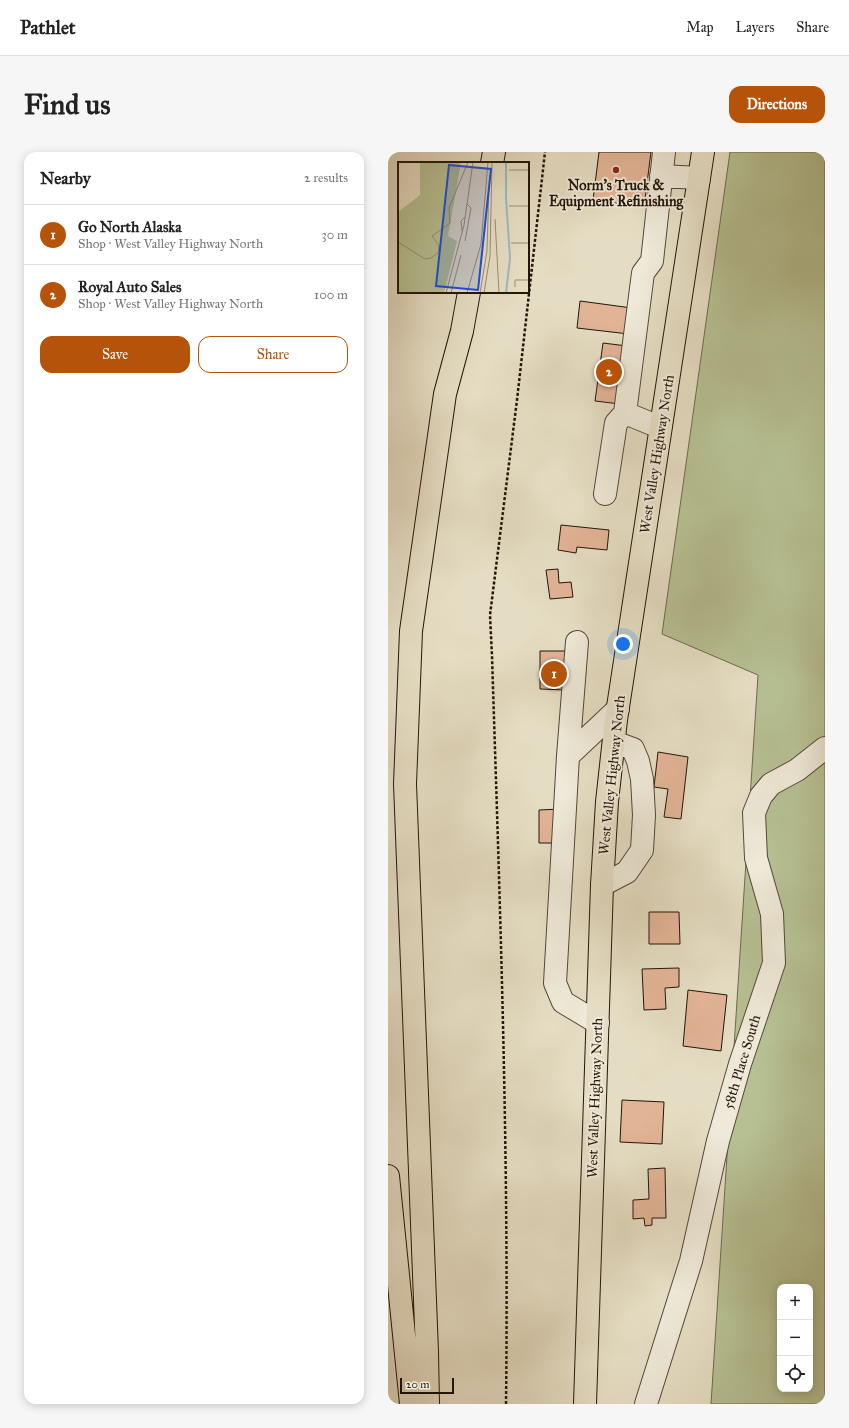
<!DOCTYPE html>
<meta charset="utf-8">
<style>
:root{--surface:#fff;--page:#f6f6f6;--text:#222;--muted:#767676;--line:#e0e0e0;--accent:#b45309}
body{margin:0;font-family:"IM FELL Great Primer",serif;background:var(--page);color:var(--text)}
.controls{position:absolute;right:12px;bottom:12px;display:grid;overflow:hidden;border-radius:8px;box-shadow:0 2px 10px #0003}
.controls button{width:36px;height:36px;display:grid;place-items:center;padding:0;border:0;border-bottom:1px solid var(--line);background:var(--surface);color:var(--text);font:20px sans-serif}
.scale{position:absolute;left:12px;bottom:10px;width:54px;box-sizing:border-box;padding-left:4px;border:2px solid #241509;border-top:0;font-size:11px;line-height:14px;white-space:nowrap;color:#241509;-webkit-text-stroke:3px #eee9d8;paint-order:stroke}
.you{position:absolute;left:235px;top:492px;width:14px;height:14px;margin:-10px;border:3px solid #fff;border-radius:50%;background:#1a73e8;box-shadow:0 0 0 6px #1a73e833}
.badge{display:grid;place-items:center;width:26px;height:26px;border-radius:50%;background:var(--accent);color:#fff;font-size:13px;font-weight:700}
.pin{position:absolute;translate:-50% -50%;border:2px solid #fff;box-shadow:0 1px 4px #0006}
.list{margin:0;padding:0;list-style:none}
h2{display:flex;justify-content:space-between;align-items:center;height:52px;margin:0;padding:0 16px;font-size:17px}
h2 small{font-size:13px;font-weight:400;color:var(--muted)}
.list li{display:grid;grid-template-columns:26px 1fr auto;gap:12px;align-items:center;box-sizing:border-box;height:60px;padding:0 16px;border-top:1px solid var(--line)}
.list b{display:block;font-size:15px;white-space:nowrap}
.list p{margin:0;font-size:13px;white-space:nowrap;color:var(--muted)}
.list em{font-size:13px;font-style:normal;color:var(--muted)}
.actions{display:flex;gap:8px;padding:12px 16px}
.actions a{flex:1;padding:9px 0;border:1px solid var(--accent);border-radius:12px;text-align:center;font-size:14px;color:var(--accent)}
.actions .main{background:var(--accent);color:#fff}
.icon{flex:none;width:22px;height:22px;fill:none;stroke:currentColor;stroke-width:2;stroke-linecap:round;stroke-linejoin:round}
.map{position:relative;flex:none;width:437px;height:1252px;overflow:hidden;border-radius:12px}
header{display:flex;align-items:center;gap:24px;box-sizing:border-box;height:56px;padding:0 20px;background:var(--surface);border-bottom:1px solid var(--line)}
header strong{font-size:19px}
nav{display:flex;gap:22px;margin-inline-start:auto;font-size:14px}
.intro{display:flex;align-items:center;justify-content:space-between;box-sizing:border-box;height:96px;padding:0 24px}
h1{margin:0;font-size:28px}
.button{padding:10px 18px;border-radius:12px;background:var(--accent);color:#fff;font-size:14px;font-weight:700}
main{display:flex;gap:24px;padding:0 24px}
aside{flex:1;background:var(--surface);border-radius:12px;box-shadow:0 2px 10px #0003}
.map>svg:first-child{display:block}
</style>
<header>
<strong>Pathlet</strong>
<nav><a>Map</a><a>Layers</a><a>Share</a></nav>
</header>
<div class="intro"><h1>Find us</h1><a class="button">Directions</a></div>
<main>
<aside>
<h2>Nearby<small>2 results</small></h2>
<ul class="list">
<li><span class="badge">1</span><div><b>Go North Alaska</b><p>Shop · West Valley Highway North</p></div><em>30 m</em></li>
<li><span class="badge">2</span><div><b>Royal Auto Sales</b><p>Shop · West Valley Highway North</p></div><em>100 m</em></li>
</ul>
<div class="actions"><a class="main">Save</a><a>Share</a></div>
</aside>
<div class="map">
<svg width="437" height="1252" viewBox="0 0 437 1252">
<rect width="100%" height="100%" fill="#e5ddc3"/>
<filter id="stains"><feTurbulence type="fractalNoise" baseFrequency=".005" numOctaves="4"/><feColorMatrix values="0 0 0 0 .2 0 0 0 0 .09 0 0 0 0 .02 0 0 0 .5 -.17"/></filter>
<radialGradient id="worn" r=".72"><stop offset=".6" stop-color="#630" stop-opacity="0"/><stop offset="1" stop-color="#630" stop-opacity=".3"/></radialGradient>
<!-- green -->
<path fill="#b6c093" stroke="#6d6a4e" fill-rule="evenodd" d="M342 0H437V1252H323L370 523 274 482ZM392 1135H422V1237H392Z"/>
<!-- building -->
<path fill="#e2b496" stroke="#241509" d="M211 0H263L256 55 205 48Z
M192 149 244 156 241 182 189 176Z
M215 191 239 194 232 252 207 249Z
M173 373 221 378 219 398 189 395 188 401 170 398Z
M170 417 171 431 183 430 185 445 162 447 158 418Z
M152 499H178V538L152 537Z
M270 600 300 605 293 667 276 665 280 637 266 635Z
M173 657V691H151V658Z
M261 760H291L292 792H261Z
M291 816V835L277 836 278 857 256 858 254 817Z
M300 838 339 843 333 899 295 894Z
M234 948 276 950 274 992 232 990Z
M277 1016 278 1066H264V1073L257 1074 256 1066 245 1067V1048L261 1047 260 1017Z"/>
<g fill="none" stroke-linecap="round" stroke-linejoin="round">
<defs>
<path id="minor" d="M273 24 311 26
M237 261 264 272 273 273
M217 342 228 271 237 261 255 121 264 109 276 0
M189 490 180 604 167 831 175 850 210 871
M180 604 230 557
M214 733 239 720 254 698 256 663 254 627 250 609 245 597 226 590
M258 1252 303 1109 330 989 352 912 386 811 384 762 368 706 366 661 373 644 383 632 409 618 437 596"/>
<path id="major" d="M197 1252 214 733 219 650 228 568 315 0"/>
<path id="highway" d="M104 11 106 0
M0 1024 23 1252
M40 1252 39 1200 17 632 23 479 57 242 74 179 81 140"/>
</defs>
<!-- minor casing -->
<use href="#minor" stroke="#544738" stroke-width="24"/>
<!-- major casing -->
<use href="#major" stroke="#241509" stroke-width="24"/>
<!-- highway casing -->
<use href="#highway" stroke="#241509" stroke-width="24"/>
<!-- path -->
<path stroke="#241509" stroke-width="2.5" stroke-dasharray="3 2" stroke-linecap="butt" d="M118 1252C121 1003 112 754 104 504L102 463 129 248 157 0"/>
<!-- minor -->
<use href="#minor" stroke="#eee9d8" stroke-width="22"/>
<!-- major -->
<use href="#major" stroke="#e5ddc3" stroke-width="22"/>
<!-- highway -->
<use href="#highway" stroke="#e5ddc3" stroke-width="22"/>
</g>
<!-- markers -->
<circle fill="#8f2418" stroke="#eee9d8" stroke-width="1.5" cx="228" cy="18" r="4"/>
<g text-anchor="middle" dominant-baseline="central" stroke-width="4" stroke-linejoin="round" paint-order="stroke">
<!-- poi labels -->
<g font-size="14" font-weight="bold" fill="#241509" stroke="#eee9d8">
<text x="228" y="33">Norm's Truck &amp;<tspan x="228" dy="16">Equipment Refinishing</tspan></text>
</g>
<!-- street labels -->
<g font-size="14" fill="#241509" stroke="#eee9d8">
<text transform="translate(269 302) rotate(-81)">West Valley Highway North</text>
<text transform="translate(224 623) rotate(-84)">West Valley Highway North</text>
<text transform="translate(354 910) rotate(-73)">58th Place South</text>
<text transform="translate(207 946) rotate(-88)">West Valley Highway North</text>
</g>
</g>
<!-- overview -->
<g transform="translate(10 10)">
<rect width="131" height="131" fill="#e5ddc3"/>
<path d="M22 0H63L50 74 59 79 46 131H0V50L22 33Z" fill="#b6c093"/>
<path fill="none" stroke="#9bb9bf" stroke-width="2" d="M108 131 112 96 108 36V0"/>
<path fill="none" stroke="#988d79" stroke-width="1" d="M111 8H131M111 44H131M97 57 101 131M64 69 63 59 67 55M67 79 73 46 69 42M0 80 27 97 33 96 40 91 41 84 34 74 52 61 51 46 70 0M113 81H131M117 125V118H131M48 131 66 63 75 0M53 131 63 93M69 131 83 82 90 0M82 131 89 89 91 24M86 131 92 94 94 0"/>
<path fill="#1d4ed8" fill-opacity="0.15" stroke="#1d4ed8" stroke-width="2" d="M51 3 93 7 80 128 38 124Z"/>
<rect width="131" height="131" fill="none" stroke="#241509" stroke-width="2"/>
</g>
<rect width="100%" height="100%" filter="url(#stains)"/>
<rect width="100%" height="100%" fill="url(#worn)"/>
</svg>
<div class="controls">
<button>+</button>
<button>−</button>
<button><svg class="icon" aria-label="locate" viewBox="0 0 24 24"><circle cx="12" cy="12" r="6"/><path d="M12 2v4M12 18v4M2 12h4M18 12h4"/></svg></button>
</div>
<div class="scale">20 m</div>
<div class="you"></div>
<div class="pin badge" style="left:166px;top:522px">1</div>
<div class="pin badge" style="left:221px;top:220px">2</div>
</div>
</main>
